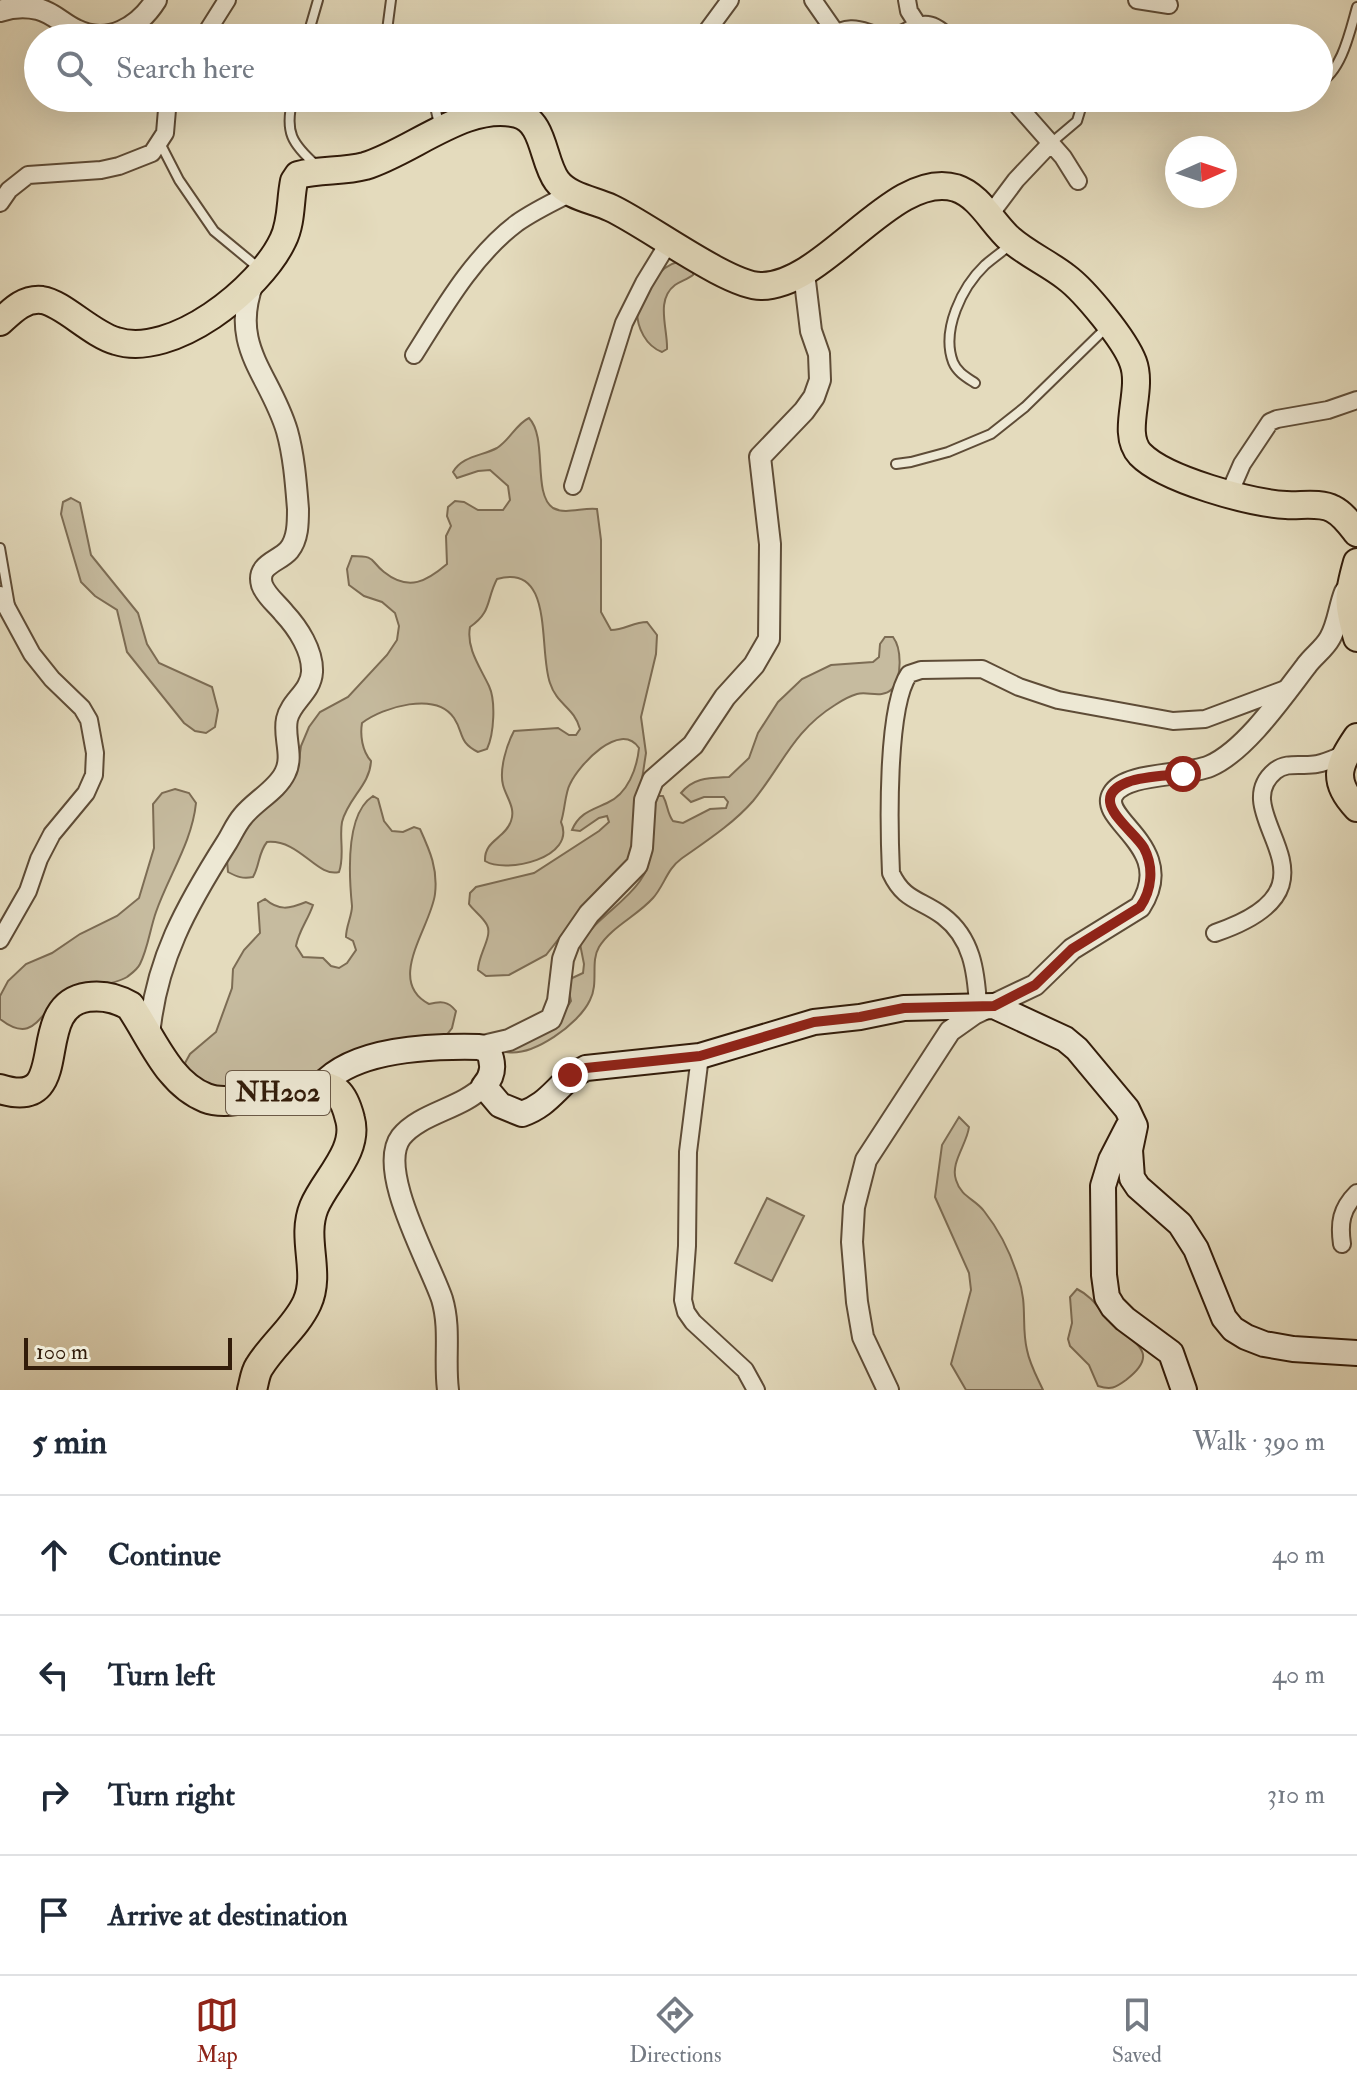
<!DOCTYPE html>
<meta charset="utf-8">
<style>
:root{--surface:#fff;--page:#f6f6f7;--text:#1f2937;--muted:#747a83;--line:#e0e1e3;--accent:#8f2418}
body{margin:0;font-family:"IM FELL Double Pica",serif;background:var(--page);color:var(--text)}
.compass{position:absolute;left:1165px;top:136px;width:72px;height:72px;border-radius:50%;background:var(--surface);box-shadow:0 8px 32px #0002;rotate:87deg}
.scale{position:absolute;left:24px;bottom:20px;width:208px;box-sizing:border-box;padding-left:8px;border:4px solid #321c0a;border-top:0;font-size:22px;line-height:28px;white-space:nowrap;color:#321c0a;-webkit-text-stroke:6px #ede8d4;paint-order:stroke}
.stop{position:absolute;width:24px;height:24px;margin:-18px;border:6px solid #8f2418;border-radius:50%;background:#fff}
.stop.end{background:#8f2418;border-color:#fff;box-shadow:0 2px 8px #0008}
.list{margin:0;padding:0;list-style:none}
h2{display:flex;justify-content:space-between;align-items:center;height:104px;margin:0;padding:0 32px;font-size:34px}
h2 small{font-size:26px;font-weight:400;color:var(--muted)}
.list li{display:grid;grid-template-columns:52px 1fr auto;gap:24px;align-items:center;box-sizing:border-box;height:120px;padding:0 32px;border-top:2px solid var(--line)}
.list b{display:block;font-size:30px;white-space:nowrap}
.list em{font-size:26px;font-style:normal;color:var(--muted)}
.icon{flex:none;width:44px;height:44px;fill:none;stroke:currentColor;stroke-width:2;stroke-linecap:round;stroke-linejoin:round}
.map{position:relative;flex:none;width:1357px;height:1390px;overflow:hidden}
.search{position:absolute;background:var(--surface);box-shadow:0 8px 32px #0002;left:24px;right:24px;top:24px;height:88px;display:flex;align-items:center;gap:20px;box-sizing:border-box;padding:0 28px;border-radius:44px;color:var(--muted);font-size:30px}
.sheet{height:584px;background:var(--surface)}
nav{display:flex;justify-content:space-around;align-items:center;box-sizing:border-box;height:112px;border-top:2px solid var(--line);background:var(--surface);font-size:22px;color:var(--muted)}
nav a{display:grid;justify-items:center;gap:4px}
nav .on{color:var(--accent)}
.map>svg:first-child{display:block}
</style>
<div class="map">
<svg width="1357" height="1390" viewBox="0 0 1357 1390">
<rect width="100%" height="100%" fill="#e4dbbd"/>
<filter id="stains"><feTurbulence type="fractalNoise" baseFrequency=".0025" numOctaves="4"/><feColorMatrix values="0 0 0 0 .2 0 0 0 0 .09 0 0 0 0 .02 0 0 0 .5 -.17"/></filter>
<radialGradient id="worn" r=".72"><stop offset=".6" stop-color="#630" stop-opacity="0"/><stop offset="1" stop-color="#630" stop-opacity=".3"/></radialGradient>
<!-- green -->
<path fill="#c6bb9f" stroke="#7c6c54" stroke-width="2" d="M685 261 694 269 693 275C688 279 681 281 675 285 655 300 668 329 667 349L662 352C646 346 637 328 637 311 649 290 657 262 685 261Z
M529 418C548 438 532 494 553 508 566 515 583 507 597 509L601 540V612L611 630C625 630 633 622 647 622L657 635 656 654 641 717 646 753 629 864 565 931 546 955 509 975 486 976 478 970C478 955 493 936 487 925 483 917 474 911 469 904L470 893 476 887 534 873 599 831 609 822 607 816 599 818 580 831 572 830C579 813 592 810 607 803 628 794 637 768 639 748 620 720 579 765 570 784 565 793 565 810 561 822 577 858 506 874 485 861 484 840 505 839 511 821 516 808 506 797 503 785 499 769 507 744 514 731L558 728 569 735H576L580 729C574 707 557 705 550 683 538 650 555 562 497 579 486 600 492 612 470 627 466 648 480 667 489 686 496 701 494 734 487 749L478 752C458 742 464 733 454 718 436 691 383 707 362 723 360 735 362 751 371 761 370 785 348 798 342 822 339 838 345 856 339 872 317 878 300 839 267 842 258 853 260 865 253 877 243 879 237 877 228 872L227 860 254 816 298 766 301 746 309 727 320 712 348 697 387 655 397 640 399 626 395 613 382 602 364 596 349 585 347 569 352 556C377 556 369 560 384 572 409 592 427 581 447 564L446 536 451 526 447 516 448 507 455 501 464 502 478 510H503L510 500 508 486 490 470 478 471 457 478 453 472C462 456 482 456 497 448 510 440 516 424 529 418Z
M71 498 80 503 91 555 138 613 147 644 159 663 212 687 218 710 215 727 206 733 195 731 184 723 127 652 117 610 95 596 81 582 61 514 63 502Z
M885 637H893C902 649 902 677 892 689 882 699 868 691 857 694 850 696 841 701 835 705 793 731 782 766 753 801 733 824 705 842 681 859 667 869 664 886 653 898 637 916 611 927 599 947 590 962 599 983 590 1000 579 1024 533 1057 506 1052L508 1048C534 1034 556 1028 571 1001L568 987 570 979 583 973 584 964 580 944C597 917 623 905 640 881 656 859 653 822 655 796H663C668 805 667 813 673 821L683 823 710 809 726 808 728 802 724 797H704L691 802 681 793C694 777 710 778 729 777L749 758 758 733 778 702 802 679 831 665 873 662 879 657 880 644Z
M175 789 189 793 196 803C192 842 169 875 156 912 150 929 148 948 140 964 137 970 132 973 127 977 109 988 72 986 58 999 37 1019 31 1043 0 1019V996L8 981 26 964 52 953 80 934 117 916 139 898 154 848 153 804 162 793Z
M373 796 378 799 384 821 392 831 403 832 414 827 420 829C430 851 438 869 435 894 431 927 385 981 429 1004 441 1001 448 1001 456 1011L452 1028 445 1037 327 1066 312 1074 215 1091 190 1076 185 1063 190 1054 216 1032 232 988 233 969 244 950 260 933 258 903 265 899C279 911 289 909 306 902L313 905C308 920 299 930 296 946L303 957 323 958 331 966 339 968 347 963 356 950 353 941 346 937C346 926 352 916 352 906 349 876 345 814 373 796Z
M959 1117 969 1127C967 1144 950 1163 956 1180 961 1197 975 1199 984 1211 999 1230 1011 1254 1018 1277 1028 1304 1021 1326 1027 1350 1030 1365 1037 1377 1043 1390H966L951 1364 971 1290 969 1273 935 1197 942 1145Z
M767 1198 804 1216 772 1281 735 1263Z
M1077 1289C1093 1297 1098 1308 1109 1320 1130 1342 1164 1351 1126 1380 1115 1388 1111 1390 1098 1386L1089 1365 1070 1346 1068 1339 1072 1323 1070 1297Z"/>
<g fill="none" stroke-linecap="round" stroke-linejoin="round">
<defs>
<path id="service" d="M307 38 318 0
M386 38 391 0
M1319 83C1342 71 1350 31 1357 7
M293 98C284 132 292 144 317 166
M433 98 439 124
M160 143 179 180 214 231 260 269
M1051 143 1077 121 1084 98
M975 383C966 377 957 372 953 362 941 330 962 287 985 265 993 258 1002 252 1010 245
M896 464 911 462 948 452 991 434 1025 407 1108 326
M0 548 10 606"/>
<path id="minor" d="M813 0 836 33
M907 0 909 11 918 25
M1137 0 1169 5
M203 38 227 0
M702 38 730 0
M827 38C861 18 864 39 893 36 906 35 915 23 928 25 936 26 943 33 949 38
M1011 98 1063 157 1078 181
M0 203 9 190 28 175 101 170 119 166 152 153 165 133 168 98
M989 216 1016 180 1051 143
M414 355C443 309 473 256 517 223 534 211 553 202 571 193
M573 486 624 323 644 283 669 242
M1229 494 1242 464 1270 422 1277 419 1328 410 1357 400
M0 595 32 654 52 679 82 708 89 720 95 753 94 775 86 793 52 834 39 859 28 891 0 940
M1215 933C1357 885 1222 815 1275 771 1287 761 1303 767 1317 764 1328 762 1337 757 1347 753
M978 1005C976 971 972 938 943 916 920 899 904 901 891 873 889 830 886 707 909 674L921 670 982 669 1019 687 1058 700 1173 721 1205 719 1291 687
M700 1056 688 1152 687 1246 683 1300 686 1312 693 1322 745 1370 756 1390
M1342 1244C1339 1223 1341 1209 1357 1193"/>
<path id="tertiary" d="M0 11C12 7 25 6 38 9 52 12 63 24 76 30 108 46 139 27 156 0
M149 1037C155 961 187 905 227 842 232 834 236 824 243 816 255 801 277 790 285 773 294 756 283 737 287 719 291 701 311 692 312 672 313 651 298 628 284 613 277 604 266 596 262 585 256 564 279 562 289 550 298 539 298 523 298 509 296 484 294 456 287 431 270 374 229 347 253 283
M479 1047 509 1040 551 1019 558 1001 563 959 569 943 589 914 637 865 642 848 645 800 653 780 693 745 725 697 754 665 769 639 770 544 760 457 804 411 814 397 820 380 819 354 811 331 804 273
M448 1390C444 1359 451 1329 442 1299 430 1263 376 1170 401 1137 420 1113 461 1109 484 1086
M888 1390 863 1337 857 1302 852 1242 854 1207 866 1160 950 1031 974 1014 1035 985 1072 949 1140 907C1179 847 1097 820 1113 794 1126 772 1184 777 1210 766 1245 751 1283 696 1306 666 1313 656 1324 649 1330 638 1338 624 1339 607 1345 592"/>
<path id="secondary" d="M321 1086C354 1048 431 1046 479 1047L488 1050C494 1063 494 1075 484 1086L500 1105 522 1114C552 1104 559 1080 586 1068L700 1056 814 1022 860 1017 904 1008 994 1006 1065 1039 1077 1049 1127 1109 1135 1126 1130 1150 1132 1178 1138 1187 1180 1224 1196 1249 1224 1318 1233 1329 1246 1337 1264 1344 1293 1349 1357 1353
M1128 1127 1111 1160 1103 1186 1104 1275 1107 1297 1113 1307 1125 1319 1171 1353 1184 1390"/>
<path id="primary" d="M0 322C12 311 24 298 42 300 63 303 91 334 116 341 172 359 260 289 283 240 292 222 290 200 294 181L298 175C320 169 343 172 365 166 412 152 467 101 517 114 545 121 542 161 557 181 569 197 594 200 611 208 646 224 728 286 761 286 826 286 893 169 956 188 980 196 992 223 1010 239 1027 254 1048 263 1066 277 1085 291 1125 340 1133 362 1144 391 1120 432 1140 454 1165 480 1251 503 1286 505 1301 506 1320 502 1333 509 1343 514 1350 524 1357 533
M1357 562C1347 597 1347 603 1357 638
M1357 737C1338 765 1331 781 1357 808"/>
<path id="trunk" d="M0 1089C77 1113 25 1006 88 997 104 995 117 998 130 1006 152 1038 168 1083 206 1098 241 1112 312 1071 337 1092 344 1098 348 1111 350 1119 359 1151 325 1180 314 1207 301 1239 321 1272 307 1303 296 1327 273 1344 259 1367 255 1373 254 1383 252 1390"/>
</defs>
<!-- service casing -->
<use href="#service" stroke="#5e4c37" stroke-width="12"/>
<!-- minor casing -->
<use href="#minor" stroke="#5e4c37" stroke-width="20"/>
<!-- tertiary casing -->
<use href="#tertiary" stroke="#5e4c37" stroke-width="24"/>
<!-- secondary casing -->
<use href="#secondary" stroke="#321c0a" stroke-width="28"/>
<!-- primary casing -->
<use href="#primary" stroke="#321c0a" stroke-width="30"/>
<!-- trunk casing -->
<use href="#trunk" stroke="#321c0a" stroke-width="32"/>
<!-- service -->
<use href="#service" stroke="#ede8d4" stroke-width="8"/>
<!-- minor -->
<use href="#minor" stroke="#ede8d4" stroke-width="16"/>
<!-- tertiary -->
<use href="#tertiary" stroke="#ede8d4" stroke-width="20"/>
<!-- secondary -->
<use href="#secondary" stroke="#ede8d4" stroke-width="24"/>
<!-- primary -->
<use href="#primary" stroke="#e4dbbd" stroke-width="26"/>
<!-- trunk -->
<use href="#trunk" stroke="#e4dbbd" stroke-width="28"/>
</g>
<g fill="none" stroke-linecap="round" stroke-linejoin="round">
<!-- route -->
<path stroke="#8f2418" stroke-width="10" d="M570 1075 586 1068 700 1056 814 1022 860 1017 904 1008 994 1006 1035 985 1072 949 1140 907C1152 890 1154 867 1144 848 1133 829 1084 799 1128 782 1144 776 1165 776 1183 774"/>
</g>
<g text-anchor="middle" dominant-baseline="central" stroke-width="8" stroke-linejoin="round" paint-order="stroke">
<!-- shield labels -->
<rect fill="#ede8d4" stroke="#6a5947" stroke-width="2" x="226" y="1071" width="104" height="44" rx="6"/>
<g font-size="26" font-weight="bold" fill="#321c0a">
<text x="278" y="1093">NH202</text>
</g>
</g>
<rect width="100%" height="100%" filter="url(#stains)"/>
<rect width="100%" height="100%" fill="url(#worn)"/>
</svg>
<svg class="compass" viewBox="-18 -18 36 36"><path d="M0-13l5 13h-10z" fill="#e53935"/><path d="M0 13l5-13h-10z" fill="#747a83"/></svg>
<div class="scale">100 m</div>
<div class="stop" style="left:1183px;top:774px"></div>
<div class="stop end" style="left:570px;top:1075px"></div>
<div class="search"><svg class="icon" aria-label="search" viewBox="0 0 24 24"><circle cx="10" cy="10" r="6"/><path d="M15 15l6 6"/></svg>Search here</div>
</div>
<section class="sheet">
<h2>5 min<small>Walk · 390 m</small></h2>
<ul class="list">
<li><svg class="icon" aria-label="ahead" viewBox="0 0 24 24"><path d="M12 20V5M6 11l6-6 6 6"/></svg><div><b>Continue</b></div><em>40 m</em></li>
<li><svg class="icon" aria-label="left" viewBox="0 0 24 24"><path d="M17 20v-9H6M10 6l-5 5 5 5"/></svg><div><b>Turn left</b></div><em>40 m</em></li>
<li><svg class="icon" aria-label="right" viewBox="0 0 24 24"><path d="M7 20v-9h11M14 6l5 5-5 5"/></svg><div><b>Turn right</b></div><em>310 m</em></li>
<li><svg class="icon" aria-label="arrive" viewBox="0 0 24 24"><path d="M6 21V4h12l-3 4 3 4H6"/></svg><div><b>Arrive at destination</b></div></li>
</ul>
</section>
<nav>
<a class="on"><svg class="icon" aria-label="map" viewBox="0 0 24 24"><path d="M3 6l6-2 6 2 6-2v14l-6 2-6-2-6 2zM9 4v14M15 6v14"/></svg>Map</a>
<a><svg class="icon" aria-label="directions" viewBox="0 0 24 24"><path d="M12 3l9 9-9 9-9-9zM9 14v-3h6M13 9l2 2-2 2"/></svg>Directions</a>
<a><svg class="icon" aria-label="saved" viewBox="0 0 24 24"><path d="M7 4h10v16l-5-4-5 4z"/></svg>Saved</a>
</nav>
